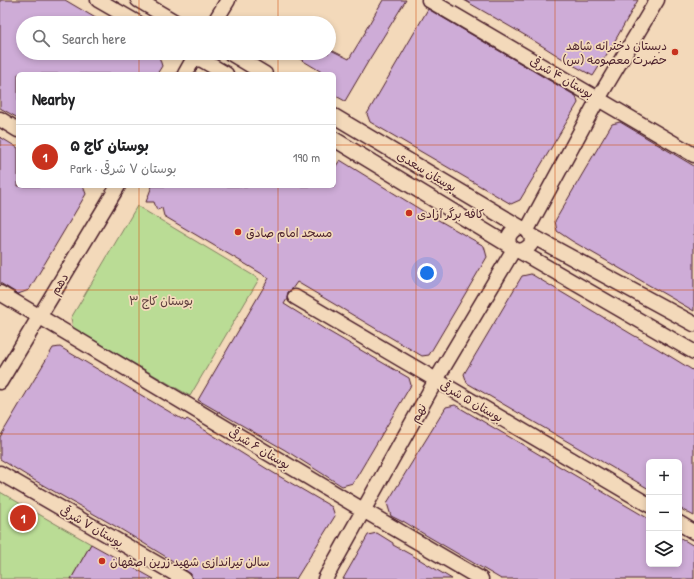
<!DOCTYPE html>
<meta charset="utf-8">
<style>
:root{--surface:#fff;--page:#f2f2f2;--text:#202124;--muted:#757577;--line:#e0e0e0;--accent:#c8321e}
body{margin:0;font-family:"Patrick Hand","Playpen Sans Arabic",sans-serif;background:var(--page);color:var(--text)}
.controls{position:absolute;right:12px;bottom:12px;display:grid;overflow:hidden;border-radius:6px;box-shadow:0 2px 6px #0003}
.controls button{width:36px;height:36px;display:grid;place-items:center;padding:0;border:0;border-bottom:1px solid var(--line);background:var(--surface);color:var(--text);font:20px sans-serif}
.you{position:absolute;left:427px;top:273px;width:14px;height:14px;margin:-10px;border:3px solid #fff;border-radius:50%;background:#1a73e8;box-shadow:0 0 0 6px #1a73e833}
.badge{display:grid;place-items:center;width:26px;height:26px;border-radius:50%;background:var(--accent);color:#fff;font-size:13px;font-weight:700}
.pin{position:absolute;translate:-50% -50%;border:2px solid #fff;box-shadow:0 1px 4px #0006}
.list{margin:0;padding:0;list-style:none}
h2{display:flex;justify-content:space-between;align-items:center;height:52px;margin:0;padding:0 16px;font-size:17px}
h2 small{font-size:13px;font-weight:400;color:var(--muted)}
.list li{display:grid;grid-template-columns:26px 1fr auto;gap:12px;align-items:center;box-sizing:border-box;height:64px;padding:0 16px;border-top:1px solid var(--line)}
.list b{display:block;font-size:15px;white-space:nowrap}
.list p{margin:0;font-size:13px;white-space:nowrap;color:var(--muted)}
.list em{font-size:13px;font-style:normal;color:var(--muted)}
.icon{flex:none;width:22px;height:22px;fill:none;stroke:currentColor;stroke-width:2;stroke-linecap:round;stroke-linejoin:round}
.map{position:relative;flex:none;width:694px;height:579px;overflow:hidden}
.search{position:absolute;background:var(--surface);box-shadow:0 2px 6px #0003;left:16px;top:16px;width:320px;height:44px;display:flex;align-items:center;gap:10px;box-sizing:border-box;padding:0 14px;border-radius:22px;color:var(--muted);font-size:15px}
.panel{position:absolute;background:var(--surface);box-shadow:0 2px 6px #0003;left:16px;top:72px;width:320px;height:116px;border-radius:6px}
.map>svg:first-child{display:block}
</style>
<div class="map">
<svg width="694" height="579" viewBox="0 0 694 579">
<rect width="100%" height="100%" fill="#f3d9ba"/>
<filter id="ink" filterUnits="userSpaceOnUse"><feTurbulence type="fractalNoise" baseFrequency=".025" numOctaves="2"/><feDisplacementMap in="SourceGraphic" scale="8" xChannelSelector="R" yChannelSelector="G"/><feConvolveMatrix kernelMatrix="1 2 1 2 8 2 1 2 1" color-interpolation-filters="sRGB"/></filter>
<g filter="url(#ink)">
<!-- green -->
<path fill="#badc95" stroke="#827e60" d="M137 206 259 279 190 396 73 328 71 318Z
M0 492 91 544 71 579H0Z"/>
<!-- building -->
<path fill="#ceacd7" stroke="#4a1f2b" d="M0 0H65L104 23H23V53H158L162 66 157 74H18V118L0 108Z
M383 0H406L369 60 345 101 334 95V74H325L290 53H329V49L349 59 366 31H365Z
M464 0H638L612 46 593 76 571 64 528 37Z
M428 9 576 96 578 103 520 200 511 204 370 122 367 114Z
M620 122 694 166V311L572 241 557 231 555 221 583 173 612 124Z
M0 137 18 148V186H83L86 194 29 290 18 294 0 283Z
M340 160 426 213 484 246 487 257 429 355 422 356 297 282 292 289 288 292 287 299 284 304 326 330 409 378 411 385 353 483 342 486 285 450 198 400 269 278 164 216 162 208 157 210 154 202H146L152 186H334V169Z
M531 274 633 335 655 347 694 371V516L679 508V462H649V489L467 383 464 374 522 276Z
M60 347 185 421 187 419 272 472 332 507 335 516 296 579H192L191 574 185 570 186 569 122 530 34 480 0 459V437L53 348Z
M455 405 649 519V564H679V537L694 546V579H501L424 534 403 521V522L391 516 387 503 446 407Z
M377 533 393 543V545L417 558 452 579H343L368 535Z
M91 544 154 579H71Z"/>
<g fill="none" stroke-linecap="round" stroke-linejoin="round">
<defs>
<path id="minor" d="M98 0 138 23
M138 0 177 23
M429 0 694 155
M214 23 228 0
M189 53C196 62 204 62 211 53
M230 53 265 74
M202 60 226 74
M185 74 194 58
M334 116 520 227
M0 119 18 130
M334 139 510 246
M527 230 598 99 657 0
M532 236 694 324
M519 251C527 250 536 243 530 234 520 215 494 243 519 251L694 352
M0 293 363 510 481 579
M295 297 649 505
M0 382 118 186
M0 473 184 579
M679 523 694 532
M325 579 436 380 514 249"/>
</defs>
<!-- minor casing -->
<use href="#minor" stroke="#4a1f2b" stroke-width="17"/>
<!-- minor -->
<use href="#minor" stroke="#f3d9ba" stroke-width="14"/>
</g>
</g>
<!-- grid -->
<path fill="none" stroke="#d05011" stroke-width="1" stroke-opacity="0.55" d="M139 0V23M278 0V23M416 0V579M555 0V579M139 53V74M278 53V74M0 145H18M334 145H694M139 186V579M278 186V579M0 290H694M0 434H694"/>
<!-- markers -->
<g fill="#c8321e" stroke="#f3d9ba" stroke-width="1.5">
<circle cx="675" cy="52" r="4"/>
<circle cx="409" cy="213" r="4"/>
<circle cx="238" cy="232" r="4"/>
<circle cx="102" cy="561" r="4"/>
</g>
<g text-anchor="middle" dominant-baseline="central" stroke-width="3.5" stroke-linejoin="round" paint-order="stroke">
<!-- poi labels -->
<g font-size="12" fill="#4a1f2b" stroke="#f3d9ba" text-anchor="start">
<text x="667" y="45" text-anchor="end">دبستان دخترانه شاهد<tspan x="667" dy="14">حضرت معصومه (س)</tspan></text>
<text x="417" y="213">کافه برگر آزادی</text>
<text x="246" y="232">مسجد امام صادق</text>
<text x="110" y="561">سالن تیراندازی شهید زرین اصفهان</text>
</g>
<!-- street labels -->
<g font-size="12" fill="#4a1f2b" stroke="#f3d9ba">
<text transform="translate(562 77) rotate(30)">بوستان ۴ شرقی</text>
<text transform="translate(427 171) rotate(31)">بوستان سعدی</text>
<text transform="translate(59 284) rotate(-59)">دهم</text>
<text transform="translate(472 401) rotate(30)">بوستان ۵ شرقی</text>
<text transform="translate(418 413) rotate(-61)">نهم</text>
<text transform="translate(260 448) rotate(31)">بوستان ۶ شرقی</text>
<text transform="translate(92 526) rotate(30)">بوستان ۷ شرقی</text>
</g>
<!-- park labels -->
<g font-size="12" fill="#5b3b3b" stroke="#f3d9ba">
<text x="161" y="300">بوستان کاج ۳</text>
</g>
</g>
</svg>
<div class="controls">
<button>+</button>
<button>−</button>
<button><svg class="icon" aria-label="layers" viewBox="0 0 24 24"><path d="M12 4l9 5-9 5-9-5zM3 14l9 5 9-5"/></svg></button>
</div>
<div class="you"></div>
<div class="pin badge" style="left:23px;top:518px">1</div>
<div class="search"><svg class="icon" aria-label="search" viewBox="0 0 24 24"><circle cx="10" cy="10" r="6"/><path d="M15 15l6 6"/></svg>Search here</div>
<section class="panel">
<h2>Nearby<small></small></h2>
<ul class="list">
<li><span class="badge">1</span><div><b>بوستان کاج ۵</b><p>Park · بوستان ۷ شرقی</p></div><em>190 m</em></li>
</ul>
</section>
</div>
